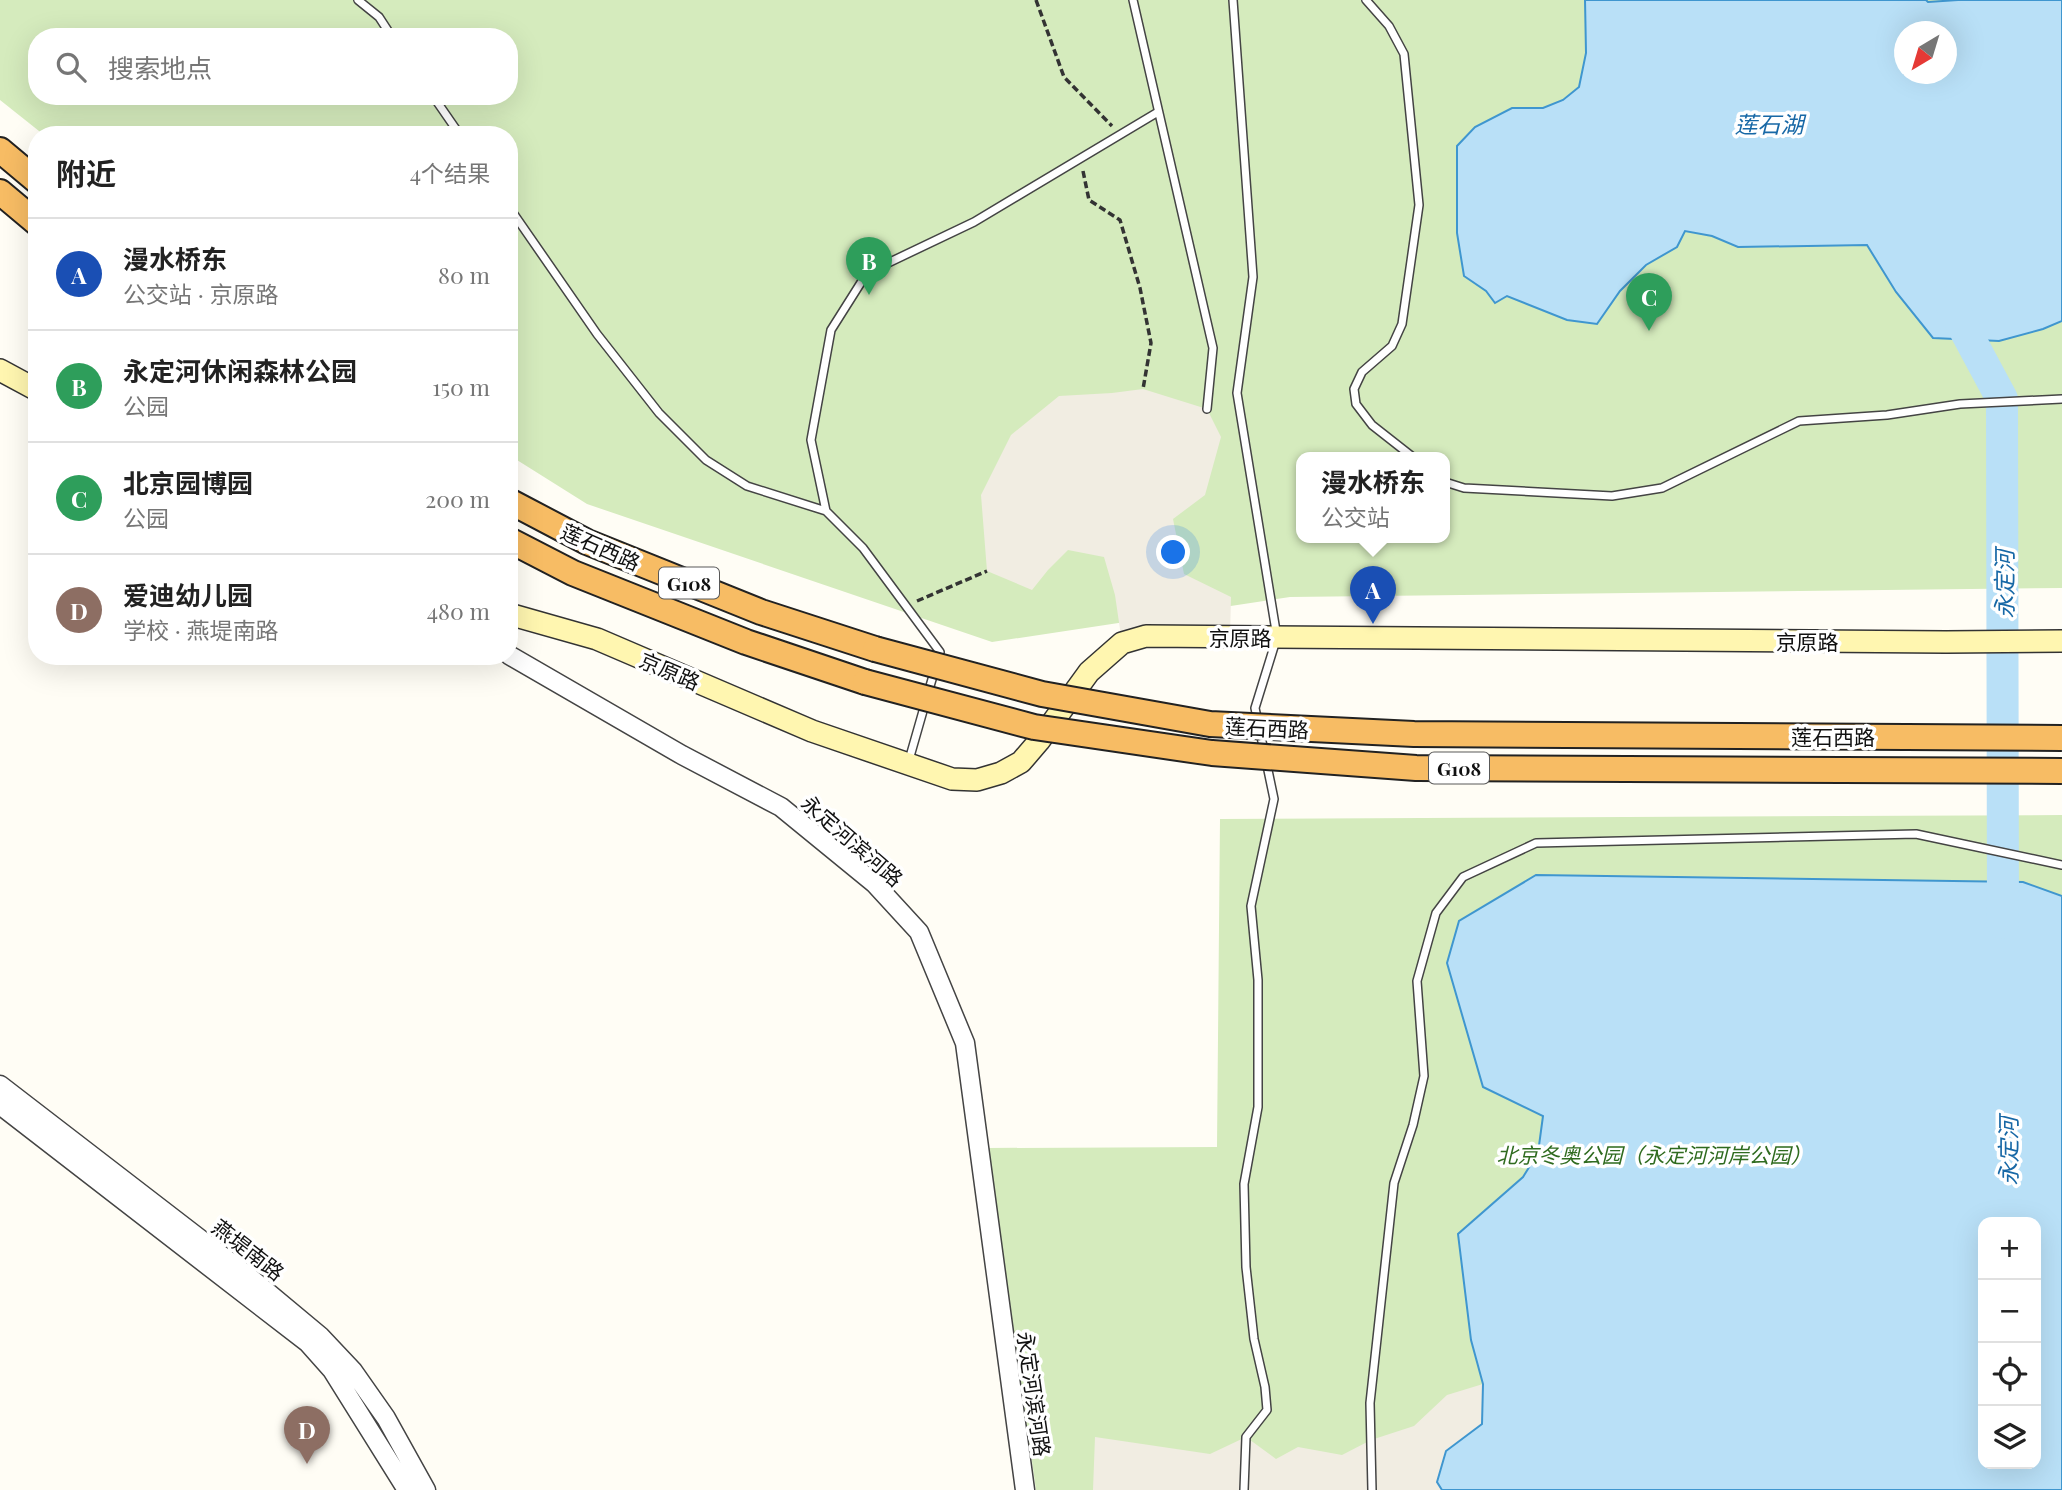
<!DOCTYPE html>
<html lang="zh">
<meta charset="utf-8">
<style>
:root{--surface:#fff;--page:#f6f6f6;--text:#222;--muted:#767676;--line:#e0e0e0;--accent:#c4262e}
body{margin:0;font-family:"Playfair Display","Noto Sans SC",serif;background:var(--page);color:var(--text)}
.controls{position:absolute;right:21px;bottom:21px;display:grid;overflow:hidden;border-radius:14px;box-shadow:0 7px 28px #0002}
.controls button{width:63px;height:63px;display:grid;place-items:center;padding:0;border:0;border-bottom:2px solid var(--line);background:var(--surface);color:var(--text);font:35px sans-serif}
.compass{position:absolute;left:1894px;top:21px;width:63px;height:63px;border-radius:50%;background:var(--surface);box-shadow:0 7px 28px #0002;rotate:218deg}
.you{position:absolute;left:1174px;top:553px;width:24px;height:24px;margin:-18px;border:5px solid #fff;border-radius:50%;background:#1a73e8;box-shadow:0 0 0 10px #1a73e833}
.badge{display:grid;place-items:center;width:46px;height:46px;border-radius:50%;background:var(--accent);color:#fff;font-size:23px;font-weight:700}
.pin{position:absolute;translate:-50% -58px;filter:drop-shadow(0 2px 4px #0008)}
.pin::after{content:'';position:absolute;top:37px;width:24px;height:21px;background:inherit;clip-path:polygon(0 0,100% 0,50% 100%)}
.popup{position:absolute;left:1296px;top:452px;width:154px;height:91px;box-sizing:border-box;display:grid;place-content:center;border-radius:14px;background:var(--surface);filter:drop-shadow(0 2px 5px #0005);font-size:23px;white-space:nowrap;color:var(--muted)}
.popup b{font-size:26px;color:var(--text)}
.popup::after{content:'';position:absolute;left:50%;top:100%;margin-left:-14px;border:14px solid transparent;border-top-color:var(--surface)}
.list{margin:0;padding:0;list-style:none}
h2{display:flex;justify-content:space-between;align-items:center;height:91px;margin:0;padding:0 28px;font-size:30px}
h2 small{font-size:23px;font-weight:400;color:var(--muted)}
.list li{display:grid;grid-template-columns:46px 1fr auto;gap:21px;align-items:center;box-sizing:border-box;height:112px;padding:0 28px;border-top:2px solid var(--line)}
.list b{display:block;font-size:26px;white-space:nowrap}
.list p{margin:0;font-size:23px;white-space:nowrap;color:var(--muted)}
.list em{font-size:23px;font-style:normal;color:var(--muted)}
.icon{flex:none;width:38px;height:38px;fill:none;stroke:currentColor;stroke-width:2;stroke-linecap:round;stroke-linejoin:round}
.map{position:relative;flex:none;width:2062px;height:1490px;overflow:hidden}
.search{position:absolute;background:var(--surface);box-shadow:0 7px 28px #0002;left:28px;top:28px;width:490px;height:77px;display:flex;align-items:center;gap:18px;box-sizing:border-box;padding:0 24px;border-radius:28px;color:var(--muted);font-size:26px}
.panel{position:absolute;background:var(--surface);box-shadow:0 7px 28px #0002;left:28px;top:126px;width:490px;height:539px;border-radius:28px}
.map>svg:first-child{display:block}
</style>
<div class="map">
<svg width="2062" height="1490" viewBox="0 0 2062 1490">
<rect width="100%" height="100%" fill="#fffdf5"/>
<!-- green -->
<path fill="#d5ebbd" fill-rule="evenodd" d="M0 0H2062V588L1290 597 992 642 587 504 509 455V135H44L0 100ZM1904 32H1946V74H1904ZM37 37H509V96H37ZM1301 458H1445V538H1301Z
M2062 815V1490H1036L988 1148 1217 1147 1220 819ZM1983 1222H2036V1464H1983Z"/>
<!-- plaza -->
<path fill="#f1ede2" d="M1143 389 1207 409 1221 437 1205 495 1173 519 1184 574 1231 597 1230 637 1122 643 1115 595 1104 557 1068 550 1048 570 1032 590 987 571 981 495 1011 435 1059 396 1112 393Z
M1483 1384 1482 1424 1446 1451 1437 1482 1442 1490H1093L1095 1437 1210 1454 1246 1437 1276 1459 1298 1447 1342 1455 1371 1440 1414 1426 1447 1395Z"/>
<!-- water -->
<path fill="#b9e0f7" stroke="#3f96cf" stroke-width="2" fill-rule="evenodd" d="M1585 0H1926L1928 2 1958 0H2062V321L2043 329 1999 341 1933 338 1896 292 1867 245 1738 247 1712 236 1685 231 1677 247 1646 265 1620 291 1597 324 1567 320 1507 296 1495 303 1486 291 1464 276 1457 233V146L1475 127 1512 108H1543L1563 100 1579 87 1586 53ZM1904 32H1946V74H1904Z
M1536 875 2023 882 2062 896V1490H1442L1437 1482 1446 1451 1482 1424 1483 1384 1471 1340 1458 1234 1523 1177 1538 1153 1543 1116 1483 1087 1447 963 1459 921ZM1983 1222H2036V1464H1983Z"/>
<g fill="none" stroke-linecap="round" stroke-linejoin="round">
<!-- river -->
<path stroke="#b9e0f7" stroke-width="32" d="M1950 302 2002 399 2003 923"/>
<defs>
<path id="service" d="M358 0 379 17 392 37
M1133 0 1213 348 1207 409
M1233 0 1253 277 1237 393 1277 637 1255 708 1274 799 1251 906 1258 980V1107L1244 1184 1246 1267 1254 1339 1265 1387 1267 1410 1246 1437 1244 1490
M1366 0 1389 26 1404 54 1419 205 1402 324 1392 346 1362 372 1354 389 1356 404 1372 425 1414 458
M433 96 460 135
M509 207 597 334 659 413 706 460 747 486 826 511 863 548 940 652 928 693
M1445 482 1464 488 1612 496 1662 488 1799 421 1887 415 1960 404 2062 399
M826 511 811 440 831 330 867 273 974 222 1158 112
M909 760 925 704
M1372 1490 1370 1403 1394 1183 1413 1125 1424 1076 1417 981 1436 913 1463 877 1536 843 1916 834 2062 865"/>
<path id="tertiary" d="M509 655 682 755 781 807 874 883 919 932 965 1043 1025 1490
M0 1085 248 1276 320 1336 353 1371 386 1418 426 1490
M0 1105 308 1343 332 1370 407 1490"/>
<path id="secondary" d="M0 370 37 390
M509 614 597 639 812 731 952 779 977 780 1001 773 1021 762 1039 741 1089 672 1122 643 1146 636 1946 642 2062 641"/>
<path id="trunk" d="M0 150 37 181
M0 192 37 223
M509 501 587 542 761 612 875 649
M509 540 573 573 746 642 865 682"/>
</defs>
<!-- service casing -->
<use href="#service" stroke="#444" stroke-width="10"/>
<!-- tertiary casing -->
<use href="#tertiary" stroke="#444" stroke-width="21"/>
<!-- secondary casing -->
<use href="#secondary" stroke="#333" stroke-width="24"/>
<!-- trunk casing -->
<use href="#trunk" stroke="#222" stroke-width="28"/>
<!-- path -->
<path stroke="#333" stroke-width="3.5" stroke-dasharray="7 3.5" stroke-linecap="butt" d="M1036 0 1064 77 1112 126
M1083 171 1089 200 1120 220 1140 288 1151 343 1143 389
M917 601 987 571"/>
<!-- service -->
<use href="#service" stroke="#fff" stroke-width="7"/>
<!-- tertiary -->
<use href="#tertiary" stroke="#fff" stroke-width="18"/>
<!-- secondary -->
<use href="#secondary" stroke="#fff6b0" stroke-width="21"/>
<!-- trunk -->
<use href="#trunk" stroke="#f7bc64" stroke-width="24"/>
<defs>
<path id="trunk-bridge" d="M875 649 1042 694 1210 724 1414 734 2062 738
M865 682 1034 727 1212 753 1416 768 2062 771"/>
</defs>
<!-- trunk-bridge casing -->
<use href="#trunk-bridge" stroke="#222" stroke-width="28" stroke-linecap="butt"/>
<!-- trunk-bridge -->
<use href="#trunk-bridge" stroke="#f7bc64" stroke-width="24"/>
</g>
<g text-anchor="middle" dominant-baseline="central" stroke-width="7" stroke-linejoin="round" paint-order="stroke">
<!-- shield labels -->
<g fill="#fff" stroke="#585858" stroke-width="2">
<rect x="659" y="567.5" width="60" height="31" rx="5"/>
<rect x="1429" y="752.5" width="60" height="31" rx="5"/>
</g>
<g font-size="19" font-weight="bold" fill="#111">
<text x="689" y="583">G108</text>
<text x="1459" y="768">G108</text>
</g>
<!-- street labels -->
<g font-size="21" fill="#111" stroke="#fff">
<text transform="translate(601 546) rotate(24)">莲石西路</text>
<text x="1240" y="637">京原路</text>
<text x="1807" y="641">京原路</text>
<text transform="translate(670 670) rotate(23)">京原路</text>
<text transform="translate(1267 727) rotate(3)">莲石西路</text>
<text x="1833" y="736">莲石西路</text>
<text transform="translate(853 840) rotate(41)">永定河滨河路</text>
<text transform="translate(249 1249) rotate(38)">燕堤南路</text>
<text transform="translate(1035 1394) rotate(82)">永定河滨河路</text>
</g>
<!-- park labels -->
<g font-size="21" font-style="italic" fill="#2f6b1f" stroke="#fff">
<text x="1654" y="1154">北京冬奥公园（永定河河岸公园）</text>
</g>
<!-- water labels -->
<g font-size="23" font-style="italic" fill="#1768a6" stroke="#fff">
<text x="1769" y="123">莲石湖</text>
<text transform="translate(2003 584) rotate(-90)">永定河</text>
<text transform="translate(2007 1151) rotate(-90)">永定河</text>
</g>
</g>
</svg>
<div class="controls">
<button>+</button>
<button>−</button>
<button><svg class="icon" aria-label="locate" viewBox="0 0 24 24"><circle cx="12" cy="12" r="6"/><path d="M12 2v4M12 18v4M2 12h4M18 12h4"/></svg></button>
<button><svg class="icon" aria-label="layers" viewBox="0 0 24 24"><path d="M12 4l9 5-9 5-9-5zM3 14l9 5 9-5"/></svg></button>
</div>
<svg class="compass" viewBox="-18 -18 36 36"><path d="M0-13l5 13h-10z" fill="#e53935"/><path d="M0 13l5-13h-10z" fill="#767676"/></svg>
<div class="you"></div>
<div class="pin badge" style="left:1373px;top:624px;background:#1a4fb4">A</div>
<div class="popup"><b>漫水桥东</b>公交站</div>
<div class="pin badge" style="left:869px;top:295px;background:#2e9e5b">B</div>
<div class="pin badge" style="left:1649px;top:331px;background:#2e9e5b">C</div>
<div class="pin badge" style="left:307px;top:1464px;background:#8d6e63">D</div>
<div class="search"><svg class="icon" aria-label="search" viewBox="0 0 24 24"><circle cx="10" cy="10" r="6"/><path d="M15 15l6 6"/></svg>搜索地点</div>
<section class="panel">
<h2>附近<small>4个结果</small></h2>
<ul class="list">
<li><span class="badge" style="background:#1a4fb4">A</span><div><b>漫水桥东</b><p>公交站 · 京原路</p></div><em>80 m</em></li>
<li><span class="badge" style="background:#2e9e5b">B</span><div><b>永定河休闲森林公园</b><p>公园</p></div><em>150 m</em></li>
<li><span class="badge" style="background:#2e9e5b">C</span><div><b>北京园博园</b><p>公园</p></div><em>200 m</em></li>
<li><span class="badge" style="background:#8d6e63">D</span><div><b>爱迪幼儿园</b><p>学校 · 燕堤南路</p></div><em>480 m</em></li>
</ul>
</section>
</div>
